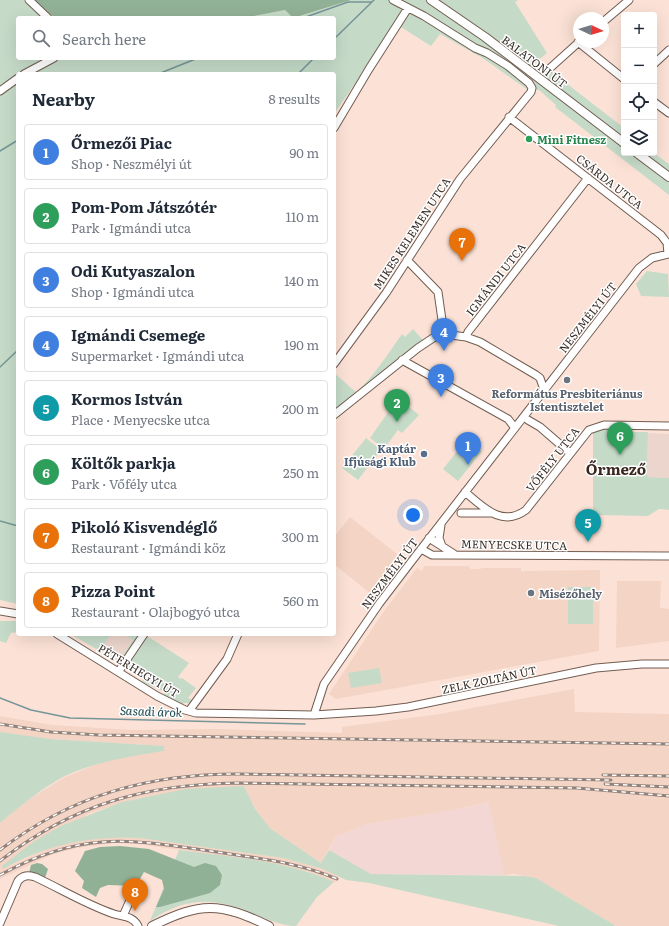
<!DOCTYPE html>
<meta charset="utf-8">
<style>
:root{--surface:#fff;--page:#f6f6f7;--text:#1f2937;--muted:#747a83;--line:#e0e1e3;--accent:#0f766e}
body{margin:0;font-family:Literata,serif;background:var(--page);color:var(--text)}
.controls{position:absolute;right:12px;top:12px;display:grid;overflow:hidden;border-radius:4px;box-shadow:0 4px 16px #0002}
.controls button{width:36px;height:36px;display:grid;place-items:center;padding:0;border:0;border-bottom:1px solid var(--line);background:var(--surface);color:var(--text);font:20px sans-serif}
.compass{position:absolute;left:573px;top:12px;width:36px;height:36px;border-radius:50%;background:var(--surface);box-shadow:0 4px 16px #0002;rotate:94deg}
.you{position:absolute;left:413px;top:515px;width:14px;height:14px;margin:-10px;border:3px solid #fff;border-radius:50%;background:#1a73e8;box-shadow:0 0 0 6px #1a73e833}
.badge{display:grid;place-items:center;width:26px;height:26px;border-radius:50%;background:var(--accent);color:#fff;font-size:13px;font-weight:700}
.pin{position:absolute;translate:-50% -33px;filter:drop-shadow(0 1px 2px #0008)}
.pin::after{content:'';position:absolute;top:21px;width:14px;height:12px;background:inherit;clip-path:polygon(0 0,100% 0,50% 100%)}
.list{margin:0;padding:0;list-style:none}
h2{display:flex;justify-content:space-between;align-items:center;height:52px;margin:0;padding:0 16px;font-size:17px}
h2 small{font-size:13px;font-weight:400;color:var(--muted)}
.list li{display:grid;grid-template-columns:26px 1fr auto;gap:12px;align-items:center;box-sizing:border-box;height:56px;margin:0 8px 8px;padding:0 8px;border:1px solid var(--line);border-radius:4px}
.list b{display:block;font-size:15px;white-space:nowrap}
.list p{margin:0;font-size:13px;white-space:nowrap;color:var(--muted)}
.list em{font-size:13px;font-style:normal;color:var(--muted)}
.icon{flex:none;width:22px;height:22px;fill:none;stroke:currentColor;stroke-width:2;stroke-linecap:round;stroke-linejoin:round}
.map{position:relative;flex:none;width:669px;height:926px;overflow:hidden}
.search{position:absolute;background:var(--surface);box-shadow:0 4px 16px #0002;left:16px;top:16px;width:320px;height:44px;display:flex;align-items:center;gap:10px;box-sizing:border-box;padding:0 14px;border-radius:4px;color:var(--muted);font-size:15px}
.panel{position:absolute;background:var(--surface);box-shadow:0 4px 16px #0002;left:16px;top:72px;width:320px;height:564px;border-radius:4px}
.map>svg:first-child{display:block}
</style>
<div class="map">
<svg width="669" height="926" viewBox="0 0 669 926">
<rect width="100%" height="100%" fill="#fce2d6"/>
<!-- commercial -->
<path fill="#ecd5cc" d="M648 433 669 434V478L647 477Z
M111 634H123L133 640 118 662 100 651Z"/>
<!-- industrial -->
<path fill="#f2d7d4" d="M490 802 504 875 371 874 329 850 336 836 366 824 448 811Z"/>
<!-- built -->
<path fill="#f4d4c4" d="M350 517 402 558V561L375 595H372L334 564V537Z
M424 566H468L471 569H480L482 568H521V571L600 570 599 651 336 699 329 694 384 611 417 568 422 571Z
M617 581H661L660 608 669 609V641L616 648Z
M574 689 575 712 669 714V926H616L536 878 514 874 504 875 489 802 448 811 366 824 336 836 321 863 271 829 255 809 244 786 138 798 90 813 3 869 49 848 76 840 115 837 139 838 283 858 323 869 338 876 335 882H334L307 871 281 865 138 844 115 843 77 848 51 855 0 879V823L23 803 65 777 102 762 132 755 163 751 164 746 50 739 3 733 0 732V716L52 725 132 730 219 729 342 733V727L440 714Z"/>
<!-- green -->
<path fill="#c5dbc8" d="M0 0H26L46 18H18V58H334V18H244L285 10 293 18 351 0H518L515 2 547 53 534 64 553 73 624 128V153H654L669 164V195L555 107 556 105 539 90H528L484 59 440 34 431 46 396 24 334 114V74H18V604L0 600Z
M647 271 668 274 669 297 641 296 636 284Z
M413 329 424 341 334 413V373L356 392C372 379 390 351 402 334L405 337Z
M397 397 419 415 402 433 398 430 384 449 370 438 389 411 387 409Z
M624 427 625 432H648L647 477 669 478V510L659 509 648 516 596 515 593 513V432L596 428Z
M366 438 381 450 358 480 342 468Z
M467 439 482 451 458 481 443 469Z
M568 587H593V624H568Z
M0 621H18V632L11 633 6 643 0 641Z
M70 634H111L100 651Z
M123 634H144L189 663 178 677 181 679 182 678 196 688 188 698 192 700 190 703H184L182 706 163 696 165 692 142 682 143 678 118 662 133 640Z
M379 668 382 683 351 688 348 673Z
M0 732 50 739 164 746V751C130 756 96 762 65 776 42 788 20 806 0 823Z
M244 786 255 809 271 829 321 863 329 850 371 874 525 876 536 878 616 926H559L369 883 346 880 323 869 283 858 139 838C88 836 48 844 3 869L2 866 33 842 61 826 122 802 186 789Z
M179 850C230 857 286 860 334 882L317 897 296 926C280 926 267 919 252 913 213 897 186 897 150 921Z"/>
<!-- forest -->
<path fill="#91b196" d="M34 0H351L293 18 285 10 244 18H55Z
M120 846 149 849 194 867 205 863 216 866 222 875 220 885 210 893 160 907H156L164 889 162 880 144 872 136 886 108 885 100 888 96 897 82 888 84 881 75 871 85 851 100 847Z
M37 863 42 864 48 869 45 878 29 873 31 865Z"/>
<g fill="none" stroke-linecap="round" stroke-linejoin="round">
<!-- stream -->
<path stroke="#769599" stroke-width="1.5" d="M303 18 348 2H372
M334 39 374 0
M158 74 198 58
M298 74 314 58
M0 151 18 140
M0 367 18 350
M0 521 18 526
M0 698 31 710 70 718 305 724"/>
<defs>
<path id="minor" d="M29 0 48 18
M603 22 629 0
M578 42 624 79
M654 64 669 50
M549 69 579 42
M24 74 54 58
M0 91 18 78
M654 102 669 113
M509 117 661 235 667 243 668 254
M334 128 369 69 408 8
M407 260 438 292 444 334
M466 337 468 332 588 178
M402 360 508 419 515 428
M334 364 386 293 460 179 531 92 532 88 529 83 508 66 487 53 475 48 424 16 393 0
M334 415 418 348 433 338 444 334 466 337 480 342 536 375 540 378 544 390
M528 420 540 427 570 453
M465 492C483 507 502 528 526 510L589 430 604 425 669 426
M461 513H490
M441 525 439 538 442 546
M429 538 454 554
M421 549 432 555 669 556
M0 611 18 614
M57 634 157 696 185 710 196 713 314 715 376 711 408 707 596 668 642 664H669
M119 671 144 634
M189 711 227 659 238 634
M314 715 324 684 379 604 411 562 639 268 652 258 669 254
M123 916 131 898
M0 923 18 881C23 875 28 875 35 877 61 889 87 905 114 914 124 917 133 916 138 926"/>
<path id="major" d="M431 0 485 37 624 143
M637 153 669 177
M152 926C201 902 219 902 269 926"/>
</defs>
<!-- minor casing -->
<use href="#minor" stroke="#725d52" stroke-width="9"/>
<!-- major casing -->
<use href="#major" stroke="#725d52" stroke-width="10"/>
<!-- minor -->
<use href="#minor" stroke="#fff" stroke-width="7"/>
<!-- major -->
<use href="#major" stroke="#fff" stroke-width="8"/>
<defs>
<path id="rail" d="M0 724 51 732 99 735 669 744
M603 775 669 776
M605 784 669 787
M0 850C72 795 149 774 238 774L611 780
M0 861C73 804 147 784 238 783L577 788 669 796
M0 875C86 828 133 840 224 853 263 859 300 863 337 879"/>
</defs>
<!-- rail casing -->
<use href="#rail" stroke="#93827a" stroke-width="3"/>
<!-- rail -->
<use href="#rail" stroke="#fff" stroke-width="1.5" stroke-dasharray="4.5" stroke-linecap="butt"/>
</g>
<!-- markers -->
<circle fill="#2e9e5b" stroke="#fff" stroke-width="1.5" cx="529" cy="139" r="4"/>
<g fill="#6b7280" stroke="#fff" stroke-width="1.5">
<circle cx="567" cy="380" r="4"/>
<circle cx="531" cy="593" r="4"/>
</g>
<circle fill="#5c6f8a" stroke="#fff" stroke-width="1.5" cx="424" cy="454" r="4"/>
<g text-anchor="middle" dominant-baseline="central" stroke-width="3" stroke-linejoin="round" paint-order="stroke">
<!-- street labels -->
<g font-size="11" fill="#382e29" stroke="#fff">
<text transform="translate(535 61) rotate(37)">BALATONI ÚT</text>
<text transform="translate(610 181) rotate(38)">CSÁRDA UTCA</text>
<text transform="translate(411 233) rotate(-57)">MIKES KELEMEN UTCA</text>
<text transform="translate(495 279) rotate(-52)">IGMÁNDI UTCA</text>
<text transform="translate(587 317) rotate(-52)">NESZMÉLYI ÚT</text>
<text transform="translate(552 459) rotate(-52)">VŐFÉLY UTCA</text>
<text transform="translate(514 544) rotate(1)">MENYECSKE UTCA</text>
<text transform="translate(389 573) rotate(-53)">NESZMÉLYI ÚT</text>
<text transform="translate(139 670) rotate(31)">PÉTERHEGYI ÚT</text>
<text transform="translate(489 679) rotate(-12)">ZELK ZOLTÁN ÚT</text>
</g>
<!-- leisure labels -->
<g font-size="11" font-weight="bold" fill="#27864d" stroke="#fff" text-anchor="start">
<text x="537" y="139">Mini Fitnesz</text>
</g>
<!-- worship labels -->
<g font-size="11" font-weight="bold" fill="#5b616d" stroke="#fff">
<text x="567" y="393">Református Presbiteriánus<tspan x="567" dy="13">Istentisztelet</tspan></text>
<text x="539" y="593" text-anchor="start">Misézőhely</text>
</g>
<!-- service labels -->
<g font-size="11" font-weight="bold" fill="#4e5e75" stroke="#fff" text-anchor="end">
<text x="416" y="448">Kaptár<tspan x="416" dy="13">Ifjúsági Klub</tspan></text>
</g>
<!-- water labels -->
<g font-size="12" font-style="italic" fill="#1c484f" stroke="#fff">
<text transform="translate(151 711) rotate(2)">Sasadi árok</text>
</g>
<!-- district labels -->
<g font-size="15" font-weight="bold" fill="#39261d" stroke="#fff">
<text x="616" y="468">Őrmező</text>
</g>
</g>
</svg>
<div class="controls">
<button>+</button>
<button>−</button>
<button><svg class="icon" aria-label="locate" viewBox="0 0 24 24"><circle cx="12" cy="12" r="6"/><path d="M12 2v4M12 18v4M2 12h4M18 12h4"/></svg></button>
<button><svg class="icon" aria-label="layers" viewBox="0 0 24 24"><path d="M12 4l9 5-9 5-9-5zM3 14l9 5 9-5"/></svg></button>
</div>
<svg class="compass" viewBox="-18 -18 36 36"><path d="M0-13l5 13h-10z" fill="#e53935"/><path d="M0 13l5-13h-10z" fill="#747a83"/></svg>
<div class="you"></div>
<div class="pin badge" style="left:468px;top:465px;background:#3f7fe0">1</div>
<div class="pin badge" style="left:397px;top:422px;background:#2e9e5b">2</div>
<div class="pin badge" style="left:441px;top:397px;background:#3f7fe0">3</div>
<div class="pin badge" style="left:444px;top:351px;background:#3f7fe0">4</div>
<div class="pin badge" style="left:588px;top:542px;background:#0f9aa8">5</div>
<div class="pin badge" style="left:620px;top:455px;background:#2e9e5b">6</div>
<div class="pin badge" style="left:462px;top:261px;background:#e8710a">7</div>
<div class="pin badge" style="left:135px;top:911px;background:#e8710a">8</div>
<div class="search"><svg class="icon" aria-label="search" viewBox="0 0 24 24"><circle cx="10" cy="10" r="6"/><path d="M15 15l6 6"/></svg>Search here</div>
<section class="panel">
<h2>Nearby<small>8 results</small></h2>
<ul class="list">
<li><span class="badge" style="background:#3f7fe0">1</span><div><b>Őrmezői Piac</b><p>Shop · Neszmélyi út</p></div><em>90 m</em></li>
<li><span class="badge" style="background:#2e9e5b">2</span><div><b>Pom-Pom Játszótér</b><p>Park · Igmándi utca</p></div><em>110 m</em></li>
<li><span class="badge" style="background:#3f7fe0">3</span><div><b>Odi Kutyaszalon</b><p>Shop · Igmándi utca</p></div><em>140 m</em></li>
<li><span class="badge" style="background:#3f7fe0">4</span><div><b>Igmándi Csemege</b><p>Supermarket · Igmándi utca</p></div><em>190 m</em></li>
<li><span class="badge" style="background:#0f9aa8">5</span><div><b>Kormos István</b><p>Place · Menyecske utca</p></div><em>200 m</em></li>
<li><span class="badge" style="background:#2e9e5b">6</span><div><b>Költők parkja</b><p>Park · Vőfély utca</p></div><em>250 m</em></li>
<li><span class="badge" style="background:#e8710a">7</span><div><b>Pikoló Kisvendéglő</b><p>Restaurant · Igmándi köz</p></div><em>300 m</em></li>
<li><span class="badge" style="background:#e8710a">8</span><div><b>Pizza Point</b><p>Restaurant · Olajbogyó utca</p></div><em>560 m</em></li>
</ul>
</section>
</div>
